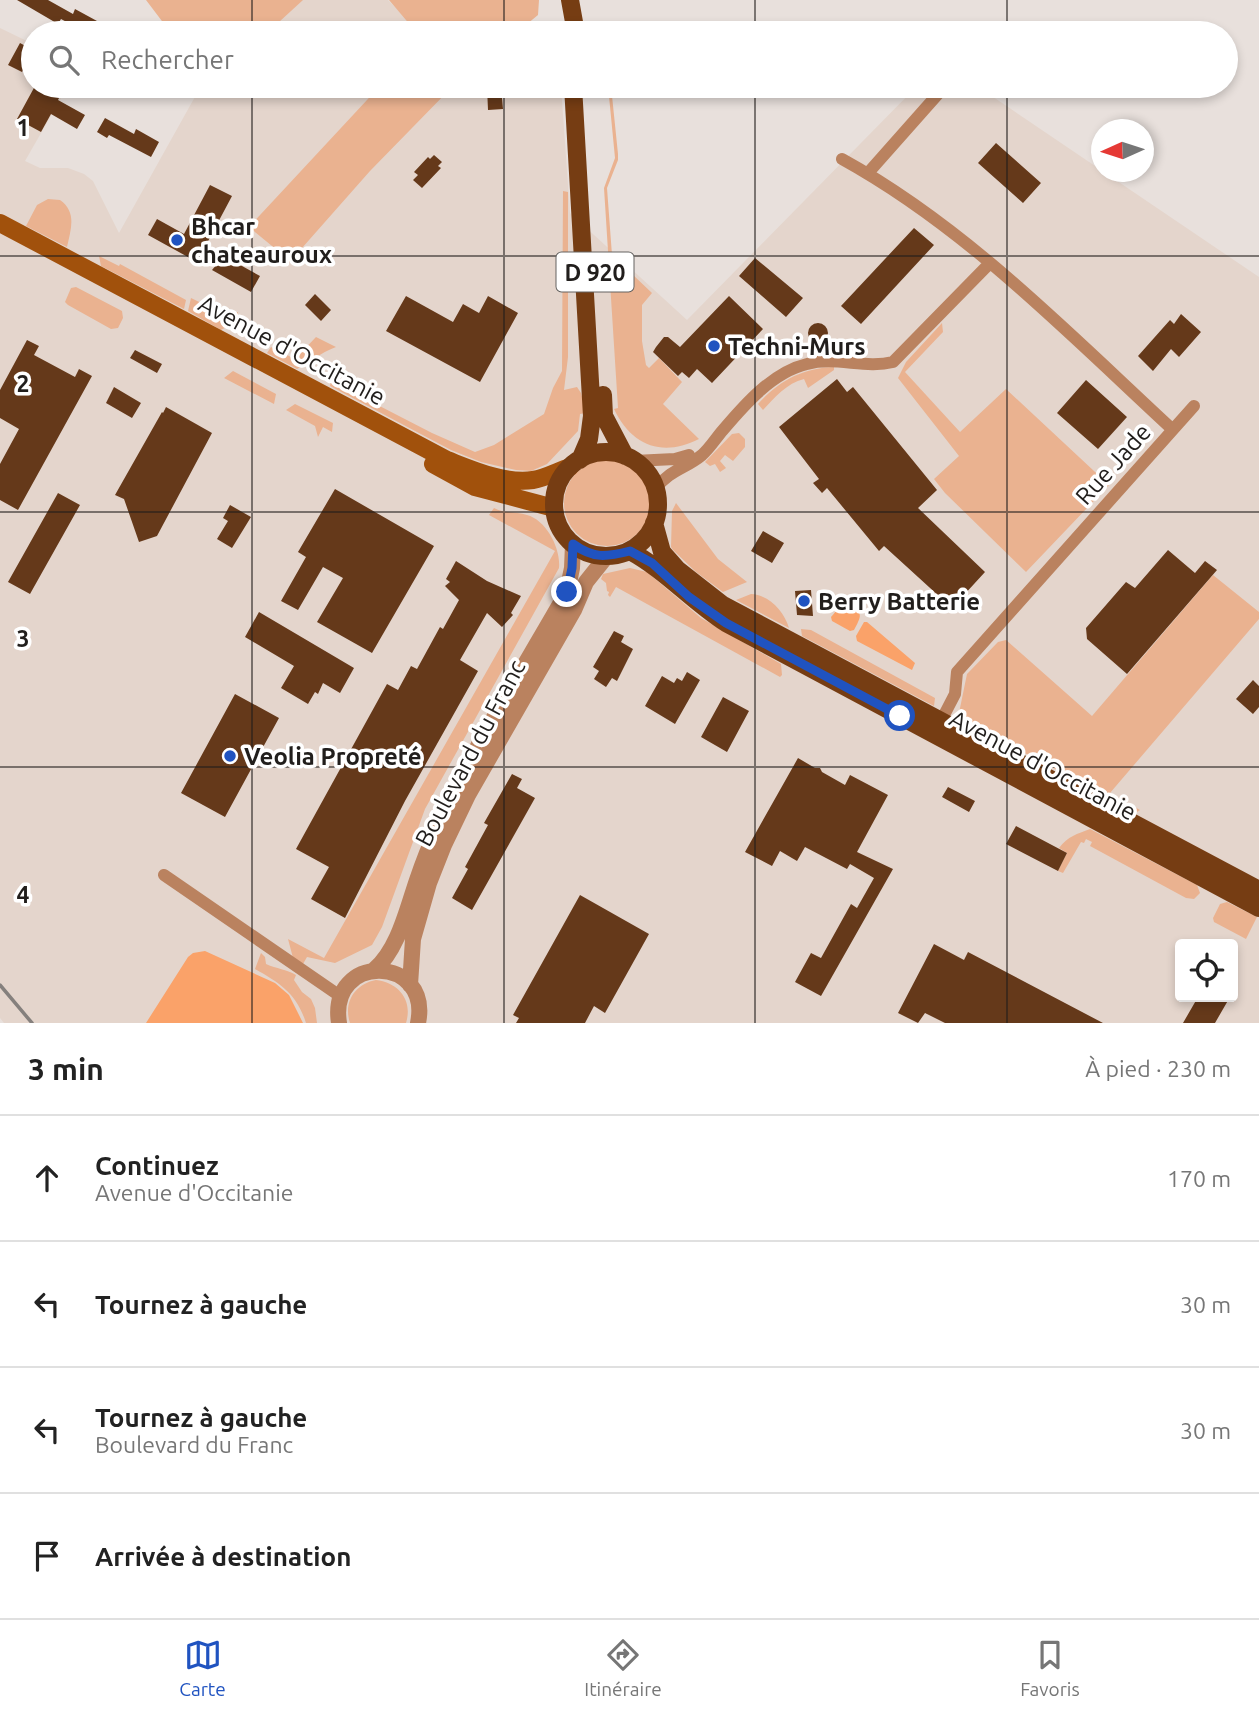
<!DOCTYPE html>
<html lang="fr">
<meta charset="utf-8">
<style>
:root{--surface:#fff;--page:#f6f6f6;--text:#222;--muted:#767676;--line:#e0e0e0;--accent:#2053c0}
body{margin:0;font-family:Ubuntu,sans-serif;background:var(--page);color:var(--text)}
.controls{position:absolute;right:21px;bottom:21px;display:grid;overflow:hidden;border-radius:7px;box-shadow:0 4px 10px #0003}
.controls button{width:63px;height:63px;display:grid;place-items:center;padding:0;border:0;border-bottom:2px solid var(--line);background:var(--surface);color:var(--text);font:35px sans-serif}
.compass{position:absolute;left:1091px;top:119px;width:63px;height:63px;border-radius:50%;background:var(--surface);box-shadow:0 4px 10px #0003;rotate:267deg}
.stop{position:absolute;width:21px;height:21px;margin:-16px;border:5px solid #2053c0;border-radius:50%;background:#fff}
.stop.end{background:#2053c0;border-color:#fff;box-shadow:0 2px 7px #0008}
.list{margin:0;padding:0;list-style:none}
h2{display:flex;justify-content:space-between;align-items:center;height:91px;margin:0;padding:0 28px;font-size:30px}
h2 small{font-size:23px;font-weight:400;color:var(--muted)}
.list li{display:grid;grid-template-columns:46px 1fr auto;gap:21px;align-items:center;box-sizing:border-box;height:126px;padding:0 28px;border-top:2px solid var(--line)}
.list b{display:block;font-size:26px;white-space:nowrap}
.list p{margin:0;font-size:23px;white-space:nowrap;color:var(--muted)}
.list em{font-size:23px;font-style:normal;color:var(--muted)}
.icon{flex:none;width:38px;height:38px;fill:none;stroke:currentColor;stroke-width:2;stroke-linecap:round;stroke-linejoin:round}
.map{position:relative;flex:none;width:1259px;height:1023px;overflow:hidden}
.search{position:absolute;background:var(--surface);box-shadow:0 4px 10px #0003;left:21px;right:21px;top:21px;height:77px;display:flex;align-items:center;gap:18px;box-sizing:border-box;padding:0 24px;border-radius:38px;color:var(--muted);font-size:26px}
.sheet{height:595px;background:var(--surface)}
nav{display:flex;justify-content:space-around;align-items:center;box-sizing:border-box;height:98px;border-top:2px solid var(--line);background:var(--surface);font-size:19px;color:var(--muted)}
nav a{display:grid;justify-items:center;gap:4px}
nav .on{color:var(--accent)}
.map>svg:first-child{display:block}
</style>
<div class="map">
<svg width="1259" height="1023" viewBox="0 0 1259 1023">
<rect width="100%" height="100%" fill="#e8e0dc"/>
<!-- built -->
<path fill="#e4d5cc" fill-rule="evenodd" d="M293 0H388L421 33H256Z
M0 28 33 44V86H68L25 161 40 168H68L84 174 93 181 119 233 201 86H561L570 213 687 320 917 86H977L1259 277V1023H4L0 1018ZM1180 944H1233V997H1180Z"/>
<!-- green -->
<path fill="#eab290" d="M146 0H303L267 33H171Z
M389 0H539L538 15 516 33H417Z
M380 86H453L370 171 287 265 272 246 249 227Z
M608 86H611L618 154V160L607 188 612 255 652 293 642 305V341L646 365 649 368 659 358 682 382 663 404 699 439C662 458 631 445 614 409L618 408 604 188 615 158Z
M563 191 568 192V357L564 390 577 387 581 393 586 413 580 414 578 431 547 464 531 471 516 470 481 462 451 450 330 386 331 381 432 433 475 452 494 445 544 414 553 388 562 371Z
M48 199 60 200C77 212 71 229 67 247L26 226 37 205Z
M99 256 119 266 120 264 186 300 184 309 101 266Z
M76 287 122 311 123 318 118 328 111 329 68 305 65 302 71 288Z
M191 298 228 316 238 312V316L232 324 221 330 188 311Z
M942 323 943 332 905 372 960 432 1006 389 1109 485 1026 572 945 493 934 479 959 456 898 378 906 362Z
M316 337 336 347C319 353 312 362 297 369L267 353 271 347 295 359Z
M834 367V370L808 388 804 379C787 383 774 398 763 410L758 404C779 381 802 368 834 367Z
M233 371 276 394 274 404 224 378Z
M295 404 333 423 332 432 323 427 318 437 315 426 286 410Z
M739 433 745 439V447L733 461 725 455 720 461 726 468 720 472 715 464 710 466 705 462 732 434Z
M564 503a43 43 0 1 1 86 0a43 43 0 1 1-86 0Z
M676 503 718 559 747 582 723 592 696 572 673 550 671 547 672 511Z
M494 508C504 514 516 511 527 515 546 520 561 548 559 568L425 809 382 927 372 945 335 963 307 957 303 964 293 958 288 939 324 958 555 551 489 515Z
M630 568 647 572 701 618 781 664 782 675 780 677 616 587 610 597 608 595 609 592 607 591 606 583 601 579 603 574Z
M1213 575 1259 612V619L1110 793 1140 810 1137 812 960 719 959 713 967 674 998 642 1006 640 1092 716Z
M751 594C769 595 784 611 789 628L736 600Z
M801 629 811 630 935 698 934 706 802 636Z
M1090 829 1197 885 1200 893 1194 899 1186 898 1090 846 1092 842 1086 839 1084 843 1081 842 1063 873 1058 871 1067 853 1059 848C1068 836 1077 834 1090 829Z
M1227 902 1257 917 1246 939 1214 922 1213 918 1220 904Z
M261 953 265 957 266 964C277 969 286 969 296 975L294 980 302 992 311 999 315 1008 317 1023H306C297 994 280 983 255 969Z
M376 980C399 983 413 1000 406 1023H350C343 1002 355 984 376 980Z"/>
<!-- water -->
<path fill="#faa269" d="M844 602H848C862 614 863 613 854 630L850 631 832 621 831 617Z
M864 622H867L915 663 912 670 857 641 856 636Z
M205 951 275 983 289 995 303 1023H146L188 957 193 953Z"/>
<!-- building -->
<path fill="#65391a" d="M17 0H48L73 14 75 9 97 21 90 33H87L61 19 58 24Z
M20 43 33 50 22 72 8 65Z
M35 86H65L58 100 85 115 77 129 51 114 41 132 17 119Z
M501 86 503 109 488 110 487 87Z
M105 118 134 134 136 129 159 142 151 157 109 135 107 138 97 132Z
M996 143 1041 183 1023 203 978 163Z
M434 155 442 162 438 166 441 168 422 188 413 180 418 175 414 172 428 157 430 159Z
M210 185 232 196 197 262 148 235 157 219 184 234Z
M914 228 934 245 861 324 841 306Z
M224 256 260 276 251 292 212 270Z
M755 258 803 298 786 317 739 276Z
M315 294 331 310 321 321 305 305Z
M406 296 453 322 463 304 479 313 488 296 518 313 480 382 386 331Z
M729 296 763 329 712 383 697 369 689 378 682 372 678 376 653 352 656 347 664 337H668L680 347Z
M1181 314 1201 332 1179 357 1171 349 1153 371 1138 356 1170 320 1174 324Z
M808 333a10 10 0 1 1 20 0a10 10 0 1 1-20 0Z
M27 340 39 346 34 355 75 377 79 369 92 376 18 510 0 500V464L19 429 0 418V390Z
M135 350 162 364 157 373 130 358Z
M837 379 847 392 853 387 937 490 918 508 985 572 952 608 884 546 879 551 827 488 822 493 813 483 819 479 779 427Z
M1086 380 1127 417 1098 449 1057 413Z
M114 387 141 403 132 418 106 403Z
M166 407 212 433 157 536 139 542 124 499 115 495 162 412 163 413Z
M335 489 434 546 372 653 317 622 343 578 323 567 298 610 281 601 306 557 298 552Z
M58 493 80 505 30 594 8 582Z
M230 505 251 517 232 548 217 539 228 521 223 518Z
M763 531 784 543 772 563 751 551Z
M1168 550 1195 573 1205 561 1217 570 1127 674 1087 639 1086 628 1126 582 1135 588Z
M456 561 487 581 521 596 511 613 513 615 502 627 487 613 460 660 478 671 405 801 345 918 311 899 329 867 296 849 387 684 398 690 411 666 417 669 440 627 443 629 459 600 445 586 450 582 446 579Z
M811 590 813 616 797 615 795 591Z
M259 612 354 668 340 693 323 683 318 694 315 692 308 704 281 688 294 666 245 637Z
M614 631 624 636 621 642 633 649 617 681 612 678 606 687 594 679 599 671 593 667Z
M687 672 700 680 675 724 645 706 662 676 674 683 677 678 682 681Z
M1253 680 1259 686V707L1253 714 1236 699Z
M235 694 279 718 225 817 181 793Z
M723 697 749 711 727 752 701 737Z
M798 758 815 768H820L822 772 845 785 850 775 888 795 857 852 893 869 821 996 795 982 811 953 821 958 851 904 857 908 874 878 850 864 847 869 805 847 797 861 780 851 772 866 745 852Z
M512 774 522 779 517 788 535 798 472 910 452 898 468 869 465 867 488 825 484 823Z
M948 787 975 801 969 812 942 797Z
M1016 826 1067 853 1058 871 1006 844Z
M580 895 649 934 605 1013 594 1006 585 1023H516L519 1018 513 1015Z
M934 944 964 960 968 952 1103 1023H945L925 1013 918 1023 898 1013Z
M1198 997H1230L1215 1023H1183Z"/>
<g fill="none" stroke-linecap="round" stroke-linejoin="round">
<!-- minor -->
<path stroke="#ba825f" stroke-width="12" d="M842 159C967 228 1068 333 1172 429
M868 173 938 94
M634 461 675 459 689 455
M655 489C671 469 685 469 702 455 710 448 716 438 723 430 745 404 773 372 807 364 835 356 865 369 893 362L990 263
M941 721 955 694 957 672 1194 406
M164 875 340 996"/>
<!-- tertiary -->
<path stroke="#ba825f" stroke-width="16" d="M374 970C398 950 407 909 417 880 451 780 515 684 567 592L572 568 573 544
M410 985 413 939 429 883 444 845 468 795 574 610 586 582 606 557
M339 1023C328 952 432 955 418 1023"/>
<!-- secondary -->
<path stroke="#a1510c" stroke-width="18" d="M0 223 447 460C473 470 504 484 533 480 546 478 558 471 570 467
M433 464 475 487 554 508"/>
<!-- primary -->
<path stroke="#763d13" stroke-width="18" d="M570 0 576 33
M573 86 592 416 589 439 580 460
M603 395 604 416 625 456
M554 504a52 52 0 1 1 104 0a52 52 0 1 1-104 0Z
M654 523 662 552 677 569 723 605 1259 890
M630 551C665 570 692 601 726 623L1259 908"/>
<!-- rail -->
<path stroke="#85807d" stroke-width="3.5" d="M0 985 32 1023"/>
</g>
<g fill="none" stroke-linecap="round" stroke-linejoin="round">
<!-- route -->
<path stroke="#2053c0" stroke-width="9" d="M567 592 572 568 573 544C594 559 606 557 630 551L652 563 689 597 726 623 900 716"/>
</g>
<!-- grid -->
<path fill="none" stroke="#211e1c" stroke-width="2" stroke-opacity="0.55" d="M252 0V33M504 0V33M755 0V33M1007 0V33M252 86V1023M504 86V1023M755 86V1023M1007 86V1023M0 256H1259M0 512H1259M0 767H1259"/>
<!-- markers -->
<g fill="#2053c0" stroke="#fff" stroke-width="2.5">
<circle cx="177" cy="240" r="7"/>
<circle cx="714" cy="346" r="7"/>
<circle cx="804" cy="601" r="7"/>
<circle cx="230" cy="756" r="7"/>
</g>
<g text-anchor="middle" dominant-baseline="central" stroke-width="7" stroke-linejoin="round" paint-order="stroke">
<!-- shield labels -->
<rect fill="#fff" stroke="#646260" stroke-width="2" x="556.5" y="252.5" width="77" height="39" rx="5"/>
<g font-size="23" font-weight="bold" fill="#211e1c">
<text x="595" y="272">D 920</text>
</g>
<!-- poi labels -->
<g font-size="24" font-weight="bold" fill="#211e1c" stroke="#fff" text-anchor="start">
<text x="191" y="226">Bhcar<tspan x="191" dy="28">chateauroux</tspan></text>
<text x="728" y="346">Techni-Murs</text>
<text x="818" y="601">Berry Batterie</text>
<text x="244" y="756">Veolia Propreté</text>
</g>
<!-- street labels -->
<g font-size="24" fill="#211e1c" stroke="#fff">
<text transform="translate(292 350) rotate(28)">Avenue d'Occitanie</text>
<text transform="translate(1113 464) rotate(-48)">Rue Jade</text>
<text transform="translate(470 753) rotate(-62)">Boulevard du Franc</text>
<text transform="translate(1043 765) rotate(28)">Avenue d'Occitanie</text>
</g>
</g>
<g font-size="23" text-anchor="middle" font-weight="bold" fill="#211e1c" stroke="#fff" stroke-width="7" stroke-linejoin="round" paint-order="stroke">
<text x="23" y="136">1</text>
<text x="23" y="392">2</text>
<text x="23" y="647">3</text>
<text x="23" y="903">4</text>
</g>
</svg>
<div class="controls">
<button><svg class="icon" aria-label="locate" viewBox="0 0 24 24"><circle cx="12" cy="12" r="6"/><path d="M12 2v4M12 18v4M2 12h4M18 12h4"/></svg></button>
</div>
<svg class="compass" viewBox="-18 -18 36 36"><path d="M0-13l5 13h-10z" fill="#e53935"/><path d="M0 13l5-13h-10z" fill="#767676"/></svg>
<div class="stop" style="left:900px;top:716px"></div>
<div class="stop end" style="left:567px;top:592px"></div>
<div class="search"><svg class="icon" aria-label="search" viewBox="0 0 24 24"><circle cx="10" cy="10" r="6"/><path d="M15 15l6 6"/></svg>Rechercher</div>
</div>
<section class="sheet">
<h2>3 min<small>À pied · 230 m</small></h2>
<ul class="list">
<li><svg class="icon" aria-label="ahead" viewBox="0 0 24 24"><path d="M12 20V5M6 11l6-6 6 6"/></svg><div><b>Continuez</b><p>Avenue d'Occitanie</p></div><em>170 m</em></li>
<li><svg class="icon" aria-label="left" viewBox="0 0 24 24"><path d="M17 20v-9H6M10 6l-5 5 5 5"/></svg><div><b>Tournez à gauche</b></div><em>30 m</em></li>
<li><svg class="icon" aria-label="left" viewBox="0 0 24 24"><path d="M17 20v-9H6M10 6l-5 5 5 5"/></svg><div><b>Tournez à gauche</b><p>Boulevard du Franc</p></div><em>30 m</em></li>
<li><svg class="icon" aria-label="arrive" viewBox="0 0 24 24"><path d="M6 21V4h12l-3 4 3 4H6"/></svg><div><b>Arrivée à destination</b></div></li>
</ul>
</section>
<nav>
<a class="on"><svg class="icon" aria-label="map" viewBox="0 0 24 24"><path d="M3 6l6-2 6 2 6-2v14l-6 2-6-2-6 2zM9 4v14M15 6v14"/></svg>Carte</a>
<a><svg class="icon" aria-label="directions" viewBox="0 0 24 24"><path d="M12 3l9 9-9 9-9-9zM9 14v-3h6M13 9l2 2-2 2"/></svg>Itinéraire</a>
<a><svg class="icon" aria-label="saved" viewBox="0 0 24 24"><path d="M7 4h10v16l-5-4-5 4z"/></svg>Favoris</a>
</nav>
